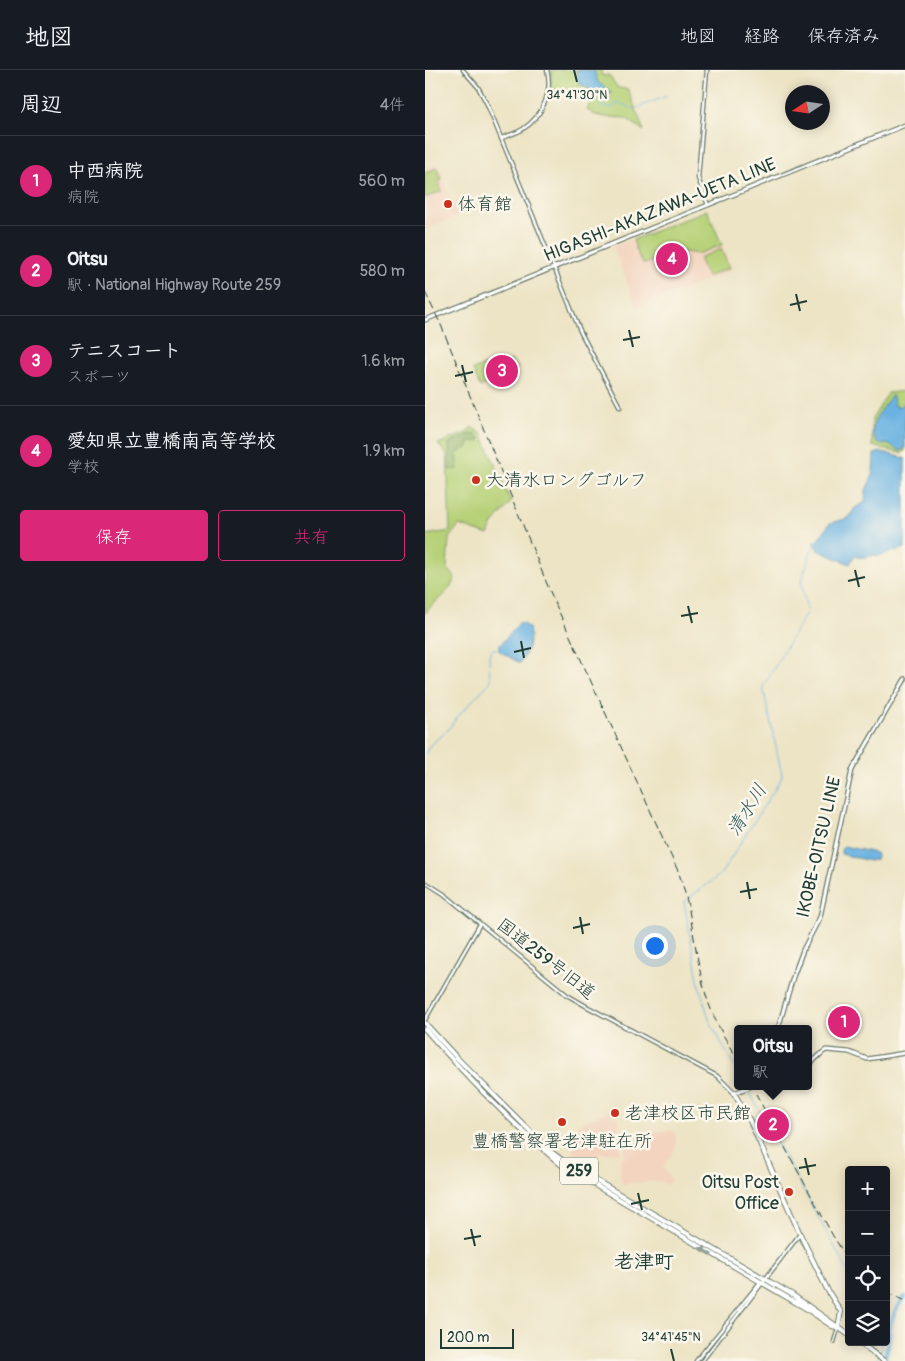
<!DOCTYPE html>
<html lang="ja">
<meta charset="utf-8">
<style>
:root{--surface:#171b24;--page:#20242c;--text:#f1f3f6;--muted:#9ea1a6;--line:#363941;--accent:#db2777}
body{margin:0;font-family:Pangolin,"Klee One",sans-serif;background:var(--page);color:var(--text)}
.controls{position:absolute;right:15px;bottom:15px;display:grid;overflow:hidden;border-radius:5px;box-shadow:0 2px 12px #0003}
.controls button{width:45px;height:45px;display:grid;place-items:center;padding:0;border:0;border-bottom:1px solid var(--line);background:var(--surface);color:var(--text);font:25px sans-serif}
.compass{position:absolute;left:360px;top:15px;width:45px;height:45px;border-radius:50%;background:var(--surface);box-shadow:0 2px 12px #0003;rotate:258deg}
.scale{position:absolute;left:15px;bottom:12px;width:74px;box-sizing:border-box;padding-left:5px;border:2px solid #1f3d34;border-top:0;font-size:14px;line-height:18px;white-space:nowrap;color:#1f3d34;-webkit-text-stroke:4px #fbf7ec;paint-order:stroke}
.you{position:absolute;left:229px;top:875px;width:18px;height:18px;margin:-12px;border:4px solid #fff;border-radius:50%;background:#1a73e8;box-shadow:0 0 0 8px #1a73e833}
.badge{display:grid;place-items:center;width:32px;height:32px;border-radius:50%;background:var(--accent);color:#fff;font-size:16px;font-weight:700}
.pin{position:absolute;translate:-50% -50%;border:2px solid #fff;box-shadow:0 1px 5px #0006}
.popup{position:absolute;left:309px;top:955px;width:78px;height:65px;box-sizing:border-box;display:grid;place-content:center;border-radius:5px;background:var(--surface);filter:drop-shadow(0 1px 4px #0005);font-size:16px;white-space:nowrap;color:var(--muted)}
.popup b{font-size:19px;color:var(--text)}
.popup::after{content:'';position:absolute;left:50%;top:100%;margin-left:-10px;border:10px solid transparent;border-top-color:var(--surface)}
.list{margin:0;padding:0;list-style:none}
h2{display:flex;justify-content:space-between;align-items:center;height:65px;margin:0;padding:0 20px;font-size:21px}
h2 small{font-size:16px;font-weight:400;color:var(--muted)}
.list li{display:grid;grid-template-columns:32px 1fr auto;gap:15px;align-items:center;box-sizing:border-box;height:90px;padding:0 20px;border-top:1px solid var(--line)}
.list b{display:block;font-size:19px;white-space:nowrap}
.list p{margin:0;font-size:16px;white-space:nowrap;color:var(--muted)}
.list em{font-size:16px;font-style:normal;color:var(--muted)}
.actions{display:flex;gap:10px;padding:15px 20px}
.actions a{flex:1;padding:11px 0;border:1px solid var(--accent);border-radius:5px;text-align:center;font-size:18px;color:var(--accent)}
.actions .main{background:var(--accent);color:#fff}
.icon{flex:none;width:28px;height:28px;fill:none;stroke:currentColor;stroke-width:2;stroke-linecap:round;stroke-linejoin:round}
.map{position:relative;flex:none;width:480px;height:1291px;overflow:hidden}
header{display:flex;align-items:center;gap:30px;box-sizing:border-box;height:70px;padding:0 25px;background:var(--surface);border-bottom:1px solid var(--line)}
header strong{font-size:24px}
nav{display:flex;gap:28px;margin-inline-start:auto;font-size:18px}
main{display:flex}
aside{flex:1;background:var(--surface)}
.map>svg:first-child{display:block}
</style>
<header>
<strong>地図</strong>
<nav><a>地図</a><a>経路</a><a>保存済み</a></nav>
</header>
<main>
<aside>
<h2>周辺<small>4件</small></h2>
<ul class="list">
<li><span class="badge">1</span><div><b>中西病院</b><p>病院</p></div><em>560 m</em></li>
<li><span class="badge">2</span><div><b>Oitsu</b><p>駅 · National Highway Route 259</p></div><em>580 m</em></li>
<li><span class="badge">3</span><div><b>テニスコート</b><p>スポーツ</p></div><em>1.6 km</em></li>
<li><span class="badge">4</span><div><b>愛知県立豊橋南高等学校</b><p>学校</p></div><em>1.9 km</em></li>
</ul>
<div class="actions"><a class="main">保存</a><a>共有</a></div>
</aside>
<div class="map">
<svg width="480" height="1291" viewBox="0 0 480 1291">
<rect width="100%" height="100%" fill="#fbf7ec"/>
<filter id="ink" filterUnits="userSpaceOnUse"><feTurbulence type="fractalNoise" baseFrequency=".02" numOctaves="2"/><feDisplacementMap in="SourceGraphic" scale="10" xChannelSelector="R" yChannelSelector="G"/><feConvolveMatrix kernelMatrix="1 2 1 2 8 2 1 2 1" color-interpolation-filters="sRGB"/></filter>
<filter id="wash" filterUnits="userSpaceOnUse"><feTurbulence type="fractalNoise" baseFrequency=".0096" numOctaves="4" result="noise"/><feDisplacementMap in="SourceGraphic" scale="20" xChannelSelector="R" yChannelSelector="G"/><feGaussianBlur stdDeviation="1.12" result="paint"/><feColorMatrix in="noise" values="0 0 0 0 0 0 0 0 0 0 0 0 0 0 0 0 0 1.4 0 .05"/><feComposite in="paint" operator="in"/></filter>
<g filter="url(#wash)">
<rect width="100%" height="100%" fill="#ede4c5"/>
<!-- built -->
<path fill="#f3d4bf" d="M12 95 33 146 1 159 0 100Z
M282 139 307 200 212 238 188 177Z
M186 1040V1046L193 1047 196 1063 195 1083H174L172 1109 145 1092 153 1054Z
M247 1061 251 1063V1078L238 1097 246 1110 242 1115 235 1111 203 1113 199 1114 196 1113 195 1087H199L200 1062Z"/>
<!-- green -->
<path fill="#b6d177" stroke="#6a8756" d="M126 0H176L177 6 184 5 193 18 203 19 219 61 201 48 180 47 170 45 162 40 168 26 154 20 144 24 126 22Z
M12 98 17 110 13 112 17 121 0 128V103Z
M282 140 297 175 272 184 260 182 247 184 219 194 214 187 208 170Z
M296 179 304 198 282 207 274 188Z
M86 290 93 298 90 301 55 317 48 300 60 295 62 300Z
M480 321V381L475 383 447 376V349L463 323Z
M46 357 57 364 86 432 67 455 63 465 34 455 24 468 22 498 30 507C25 524 9 530 0 544V465L25 461 22 385 13 374 43 362Z"/>
<!-- forest -->
<path fill="#90b368" stroke="#58784e" d="M50 364 55 368V371L44 373 43 377 31 384 33 399 24 400V373L43 365Z"/>
<!-- water -->
<path fill="#6ab2e1" stroke="#44788a" d="M151 0H169L173 12 186 22V24L175 21 172 24 154 13Z
M466 326H468L469 335 474 337 480 333V378L475 381 465 375 452 373C440 357 457 339 466 326Z
M456 382 480 388V478L454 486C446 483 441 490 429 486L425 494 392 480 393 477H391L388 472 392 471 405 453 420 449 425 446 430 438 440 432 441 420 446 409 448 401 449 384Z
M95 552 104 558C107 570 102 584 94 594L93 592 74 581 75 575Z
M419 776 451 783 452 786 451 789 445 791 416 784V780Z"/>
<g fill="none" stroke-linecap="round" stroke-linejoin="round">
<!-- stream -->
<path stroke="#6ab2e1" stroke-width="1" d="M173 24 176 37 188 38 190 34 194 33 208 39
M212 38 242 26
M68 579H74
M0 684 5 675 22 661 33 646 65 612 64 585 67 580
M313 1003 285 952 282 942 274 915 259 832 296 804 356 709 357 705 338 617 381 543 382 540 376 512 386 482 390 475
M321 1016 424 1203
M450 1291 456 1282 457 1272"/>
<!-- river -->
<path stroke="#6ab2e1" stroke-width="4.5" d="M459 1291C467 1267 461 1247 480 1227"/>
</g>
</g>
<g filter="url(#ink)">
<g fill="none" stroke-linecap="round" stroke-linejoin="round">
<defs>
<path id="tertiary" d="M38 0 53 17 62 34 156 263 195 337
M282 0 273 108 283 135
M77 68C84 65 92 63 98 59 117 47 128 22 122 0
M0 812 19 824 142 925 161 936 292 1006 309 1023
M0 950 55 854
M409 1272 413 1258
M271 1291 336 1211
M277 1291 375 1164"/>
<path id="secondary" d="M0 250 480 55
M353 959 368 907 378 880 395 847 427 700 480 609
M383 996 398 982 401 980 424 982 442 989 480 983
M309 1023 327 1016"/>
<path id="trunk" d="M0 953 32 988 125 1081 141 1093 366 1224 424 1265
M0 959C42 1007 90 1057 139 1097L382 1239 407 1256 411 1257
M309 1023 325 1051 375 1164 403 1221 416 1242 413 1258
M434 1272 459 1291"/>
</defs>
<!-- tertiary casing -->
<use href="#tertiary" stroke="#677767" stroke-width="5"/>
<!-- secondary casing -->
<use href="#secondary" stroke="#677767" stroke-width="5.5"/>
<!-- trunk casing -->
<use href="#trunk" stroke="#677767" stroke-width="6"/>
<!-- tertiary -->
<use href="#tertiary" stroke="#fff" stroke-width="2.5"/>
<!-- secondary -->
<use href="#secondary" stroke="#fff" stroke-width="3"/>
<!-- trunk -->
<use href="#trunk" stroke="#fff" stroke-width="4"/>
<!-- rail -->
<path stroke="#1f3d34" stroke-width="1" stroke-dasharray="8 4" stroke-linecap="butt" d="M0 222 16 255 129 531 253 801C268 841 269 884 281 925 288 949 301 970 313 991
M331 1024 408 1166 424 1191
M461 1222 480 1231"/>
</g>
<!-- one-way arrows -->
<defs><path id="oneway-solid" d="M-6-.8H1V-3.2L6.5 0L1 3.2V.8H-6Z" transform="scale(1.25)"/></defs>
<use fill="#8f9e9a" href="#oneway-solid" transform="translate(281 1181) rotate(-150)"/>
</g>
<!-- ticks -->
<path fill="none" stroke="#1f3d34" stroke-width="2" d="M149 0 152 12M371 224 375 241M365 235 382 231M204 260 208 277M198 270 215 267M37 295 41 312M30 306 48 302M430 500 434 517M423 511 440 507M263 536 267 553M256 546 273 543M96 571 99 588M89 582 106 578M322 812 325 829M315 822 332 819M155 847 158 864M148 858 165 854M380 1088 384 1105M374 1098 391 1095M213 1123 217 1140M206 1134 224 1130M46 1159 50 1176M39 1169 56 1166M246 1279 249 1291"/>
<!-- markers -->
<g fill="#c8321e" stroke="#fbf7ec" stroke-width="2">
<circle cx="23" cy="134" r="5"/>
<circle cx="51" cy="410" r="5"/>
<circle cx="190" cy="1043" r="5"/>
<circle cx="137" cy="1052" r="5"/>
<circle cx="364" cy="1122" r="5"/>
</g>
<g text-anchor="middle" dominant-baseline="central" stroke-width="5" stroke-linejoin="round" paint-order="stroke">
<!-- shield labels -->
<rect fill="#fbf7ec" stroke="#61756b" stroke-width="1" x="135" y="1087.5" width="38" height="27" rx="4"/>
<g font-size="16" font-weight="bold" fill="#1f3d34">
<text x="154" y="1101">259</text>
</g>
<!-- poi labels -->
<g font-size="18" fill="#1f3d34" stroke="#fbf7ec" text-anchor="start">
<text x="33" y="134">体育館</text>
<text x="61" y="410">大清水ロングゴルフ</text>
<text x="200" y="1043">老津校区市民館</text>
<text x="137" y="1071" text-anchor="middle">豊橋警察署老津駐在所</text>
<text x="354" y="1112" text-anchor="end">Oitsu Post<tspan x="354" dy="21">Office</tspan></text>
</g>
<!-- street labels -->
<g font-size="18" fill="#1f3d34" stroke="#fbf7ec">
<text transform="translate(235 140) rotate(-22)">HIGASHI-AKAZAWA-UETA LINE</text>
<text transform="translate(394 777) rotate(-77)">IKOBE-OITSU LINE</text>
<text transform="translate(121 889) rotate(38)">国道259号旧道</text>
</g>
<!-- water labels -->
<g font-size="19" font-style="italic" fill="#325a5f" stroke="#fbf7ec">
<text transform="translate(322 740) rotate(-58)">清水川</text>
</g>
<!-- quarter labels -->
<g font-size="20" font-weight="bold" fill="#1f3d34" stroke="#fbf7ec">
<text x="219" y="1191">老津町</text>
</g>
</g>
<g font-size="12" text-anchor="middle" fill="#1f3d34" stroke="#fbf7ec" stroke-width="5" stroke-linejoin="round" paint-order="stroke">
<text x="152" y="29">34°41'30"N</text>
<text x="246" y="1271">34°41'45"N</text>
</g>
</svg>
<div class="controls">
<button>+</button>
<button>−</button>
<button><svg class="icon" aria-label="locate" viewBox="0 0 24 24"><circle cx="12" cy="12" r="6"/><path d="M12 2v4M12 18v4M2 12h4M18 12h4"/></svg></button>
<button><svg class="icon" aria-label="layers" viewBox="0 0 24 24"><path d="M12 4l9 5-9 5-9-5zM3 14l9 5 9-5"/></svg></button>
</div>
<svg class="compass" viewBox="-18 -18 36 36"><path d="M0-13l5 13h-10z" fill="#e53935"/><path d="M0 13l5-13h-10z" fill="#9ea1a6"/></svg>
<div class="scale">200 m</div>
<div class="you"></div>
<div class="pin badge" style="left:419px;top:952px">1</div>
<div class="pin badge" style="left:348px;top:1055px">2</div>
<div class="popup"><b>Oitsu</b>駅</div>
<div class="pin badge" style="left:77px;top:301px">3</div>
<div class="pin badge" style="left:247px;top:189px">4</div>
</div>
</main>
